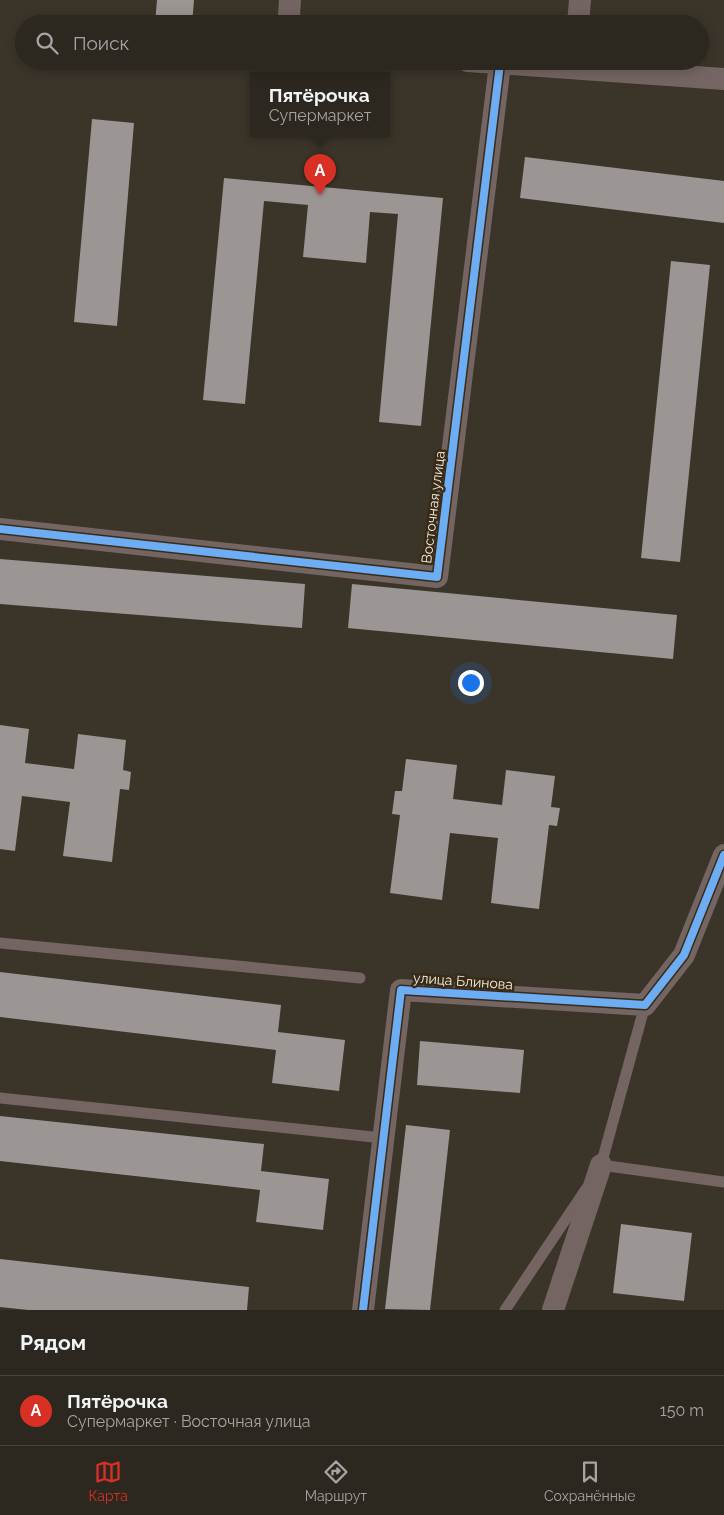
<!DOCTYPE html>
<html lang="ru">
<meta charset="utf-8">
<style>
:root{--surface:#2c271f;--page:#342f28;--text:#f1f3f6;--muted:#a6a5a4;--line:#48443d;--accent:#d93025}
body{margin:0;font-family:Raleway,sans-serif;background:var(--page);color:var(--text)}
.you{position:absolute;left:470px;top:682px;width:18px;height:18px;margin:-12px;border:4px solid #fff;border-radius:50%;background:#1a73e8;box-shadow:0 0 0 8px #1a73e833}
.badge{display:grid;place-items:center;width:32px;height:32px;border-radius:50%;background:var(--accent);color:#fff;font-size:16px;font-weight:700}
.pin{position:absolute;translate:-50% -41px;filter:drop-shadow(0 1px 2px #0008)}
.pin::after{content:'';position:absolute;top:26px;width:18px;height:15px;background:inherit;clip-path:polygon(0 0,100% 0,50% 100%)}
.popup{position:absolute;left:250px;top:72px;width:140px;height:65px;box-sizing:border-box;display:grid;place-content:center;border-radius:0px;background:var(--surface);filter:drop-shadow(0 1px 4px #0005);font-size:16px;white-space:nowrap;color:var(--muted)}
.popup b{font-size:19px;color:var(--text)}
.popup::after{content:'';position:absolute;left:50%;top:100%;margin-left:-10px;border:10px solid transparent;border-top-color:var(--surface)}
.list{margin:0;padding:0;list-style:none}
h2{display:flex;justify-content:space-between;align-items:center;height:65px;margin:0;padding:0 20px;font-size:21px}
h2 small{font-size:16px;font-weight:400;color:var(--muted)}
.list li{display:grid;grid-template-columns:32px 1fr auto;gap:15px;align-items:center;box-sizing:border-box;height:70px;padding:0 20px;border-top:1px solid var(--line)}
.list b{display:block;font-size:19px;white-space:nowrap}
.list p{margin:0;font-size:16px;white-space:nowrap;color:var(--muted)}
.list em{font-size:16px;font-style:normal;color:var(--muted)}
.icon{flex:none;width:28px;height:28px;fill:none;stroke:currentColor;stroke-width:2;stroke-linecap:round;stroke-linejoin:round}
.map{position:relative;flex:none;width:724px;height:1310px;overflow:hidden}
.search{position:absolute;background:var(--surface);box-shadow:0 2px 12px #0003;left:15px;right:15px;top:15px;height:55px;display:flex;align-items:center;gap:12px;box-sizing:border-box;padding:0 18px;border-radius:28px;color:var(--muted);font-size:19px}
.sheet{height:135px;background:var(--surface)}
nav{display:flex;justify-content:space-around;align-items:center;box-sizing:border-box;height:70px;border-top:1px solid var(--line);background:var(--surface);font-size:14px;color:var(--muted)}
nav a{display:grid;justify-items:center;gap:2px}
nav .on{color:var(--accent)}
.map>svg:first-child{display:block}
</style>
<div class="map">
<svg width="724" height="1310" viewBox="0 0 724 1310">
<rect width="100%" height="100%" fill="#3b3429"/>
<!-- building -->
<path fill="#9b9594" d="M157 0H194L192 24H155Z
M92 119 134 123 117 326 74 322Z
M525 157 724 181V223L520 198Z
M224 178 443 198 421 426 379 422 398 214 370 212 366 263 303 257 308 205 264 201 245 404 203 400Z
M671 261 710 265 680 562 641 558Z
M0 559 305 584 302 628 0 604Z
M352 584 677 615 673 659 348 628Z
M0 725 29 729 25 763 74 769 78 734 126 740 123 770 131 772 129 790 120 789 112 862 63 856 70 802 22 796 15 851 0 849Z
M406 759 457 765 453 799 502 805 506 770 555 776 551 807 560 808 557 826 549 825 539 909 491 903 498 838 450 833 442 900 390 893 400 815 392 814 395 791H402Z
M0 972 281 1005 278 1032 345 1040 339 1091 272 1083 276 1050 0 1017Z
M420 1041 524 1050 520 1093 417 1085Z
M0 1116 264 1144 261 1171 329 1179 323 1230 256 1222 260 1190 0 1161Z
M406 1125 450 1130 430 1310 385 1309Z
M621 1224 692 1233 684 1301 613 1293Z
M0 1259 249 1287 247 1310H28L0 1307Z"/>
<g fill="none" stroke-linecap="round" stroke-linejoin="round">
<!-- lane -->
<path stroke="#746562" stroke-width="11" d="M0 943 360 978
M0 1098 383 1138
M601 1165 645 1005
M599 1169 601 1165 724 1182
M505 1310 586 1189"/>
<!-- street -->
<path stroke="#746562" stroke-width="22" d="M290 0 289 16 292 24
M578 24 580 0
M468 61 724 79
M0 529 437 577 500 64
M363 1310 401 990 645 1005 684 955 724 855
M553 1310 601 1165"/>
<defs>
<path id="cycleway" d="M0 529 437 577 500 64
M363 1310 401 990 645 1005 684 955 724 855"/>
</defs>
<!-- cycleway casing -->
<use href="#cycleway" stroke="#382b17" stroke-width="11"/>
<!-- cycleway -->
<use href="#cycleway" stroke="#6dadf4" stroke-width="8"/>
</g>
<g text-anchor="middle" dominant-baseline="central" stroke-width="5" stroke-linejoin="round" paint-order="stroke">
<!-- street labels -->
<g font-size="14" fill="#f6eee1" stroke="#382b17">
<text transform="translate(433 507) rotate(-83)">Восточная улица</text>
<text transform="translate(463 981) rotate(4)">улица Блинова</text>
</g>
</g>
</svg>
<div class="you"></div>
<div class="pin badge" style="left:320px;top:195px">A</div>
<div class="popup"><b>Пятёрочка</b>Супермаркет</div>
<div class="search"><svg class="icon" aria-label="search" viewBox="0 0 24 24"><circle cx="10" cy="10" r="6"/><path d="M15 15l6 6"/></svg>Поиск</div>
</div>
<section class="sheet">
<h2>Рядом<small></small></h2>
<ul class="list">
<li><span class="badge">A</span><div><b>Пятёрочка</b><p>Супермаркет · Восточная улица</p></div><em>150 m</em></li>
</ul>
</section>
<nav>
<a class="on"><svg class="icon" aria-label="map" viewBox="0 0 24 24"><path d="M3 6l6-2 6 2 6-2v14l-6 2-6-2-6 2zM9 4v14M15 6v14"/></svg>Карта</a>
<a><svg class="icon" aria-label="directions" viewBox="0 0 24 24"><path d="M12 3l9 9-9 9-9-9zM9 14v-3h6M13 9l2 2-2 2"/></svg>Маршрут</a>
<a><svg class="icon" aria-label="saved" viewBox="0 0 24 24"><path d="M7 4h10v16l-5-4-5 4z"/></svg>Сохранённые</a>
</nav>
